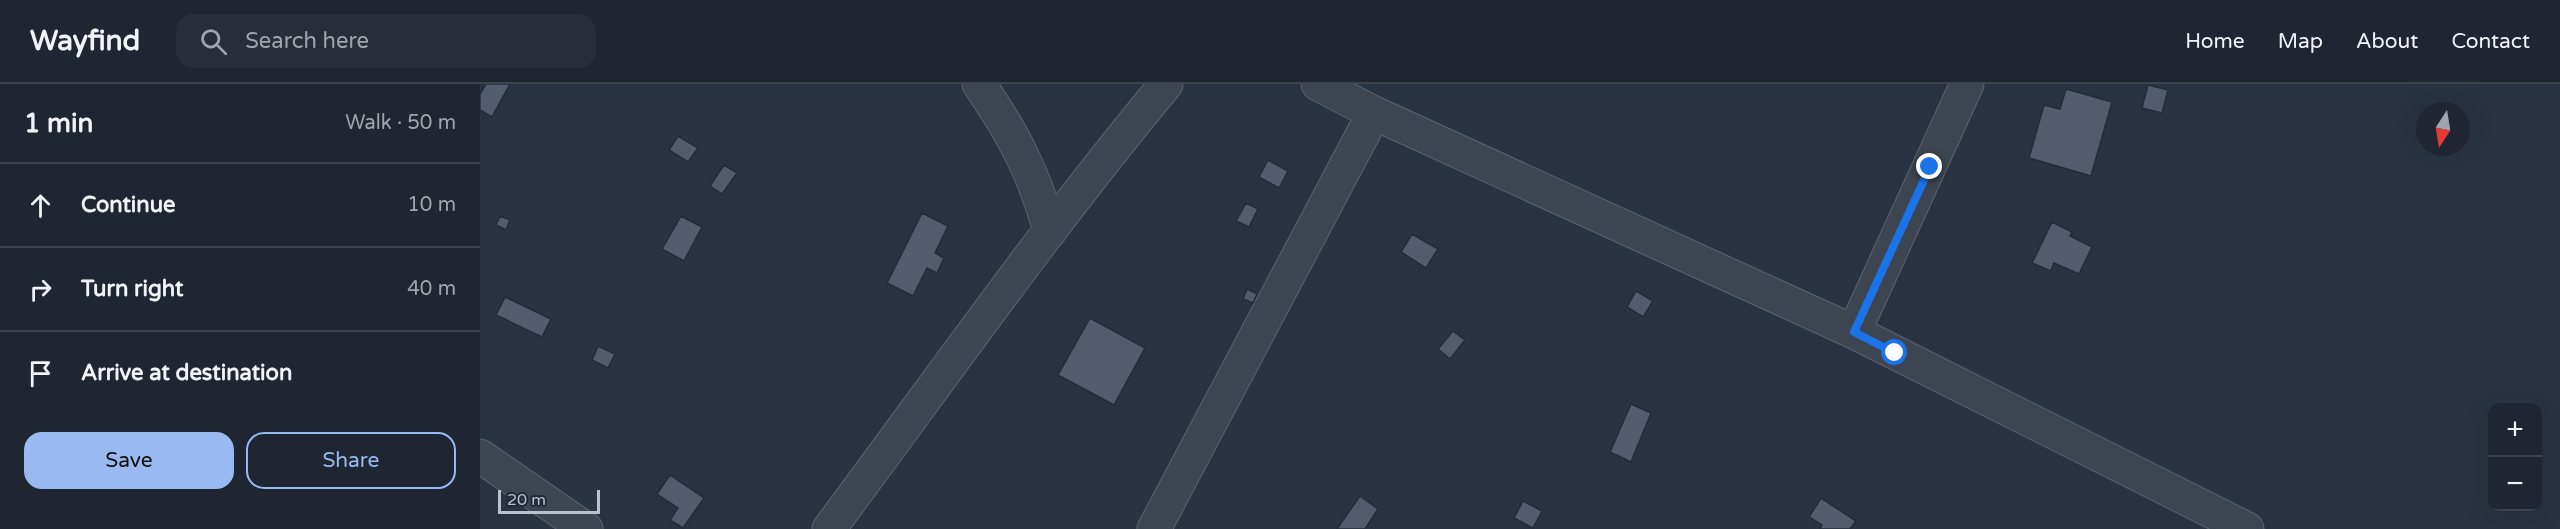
<!DOCTYPE html>
<meta charset="utf-8">
<style>
:root{--surface:#1f2631;--page:#272e39;--text:#f1f3f6;--muted:#a1a5ab;--line:#3c434d;--accent:#99baf1}
body{margin:0;font-family:"Varela Round",sans-serif;background:var(--page);color:var(--text)}
.controls{position:absolute;right:18px;bottom:18px;display:grid;overflow:hidden;border-radius:12px;box-shadow:0 6px 24px #0002}
.controls button{width:54px;height:54px;display:grid;place-items:center;padding:0;border:0;border-bottom:2px solid var(--line);background:var(--surface);color:var(--text);font:30px sans-serif}
.compass{position:absolute;left:1936px;top:18px;width:54px;height:54px;border-radius:50%;background:var(--surface);box-shadow:0 6px 24px #0002;rotate:192deg}
.scale{position:absolute;left:18px;bottom:15px;width:102px;box-sizing:border-box;padding-left:6px;border:3px solid #bac1cb;border-top:0;font-size:16px;line-height:21px;white-space:nowrap;color:#bac1cb;-webkit-text-stroke:4px #222a37;paint-order:stroke}
.stop{position:absolute;width:18px;height:18px;margin:-14px;border:4px solid #1a73e8;border-radius:50%;background:#fff}
.stop.end{background:#1a73e8;border-color:#fff;box-shadow:0 2px 6px #0008}
.list{margin:0;padding:0;list-style:none}
h2{display:flex;justify-content:space-between;align-items:center;height:78px;margin:0;padding:0 24px;font-size:26px}
h2 small{font-size:20px;font-weight:400;color:var(--muted)}
.list li{display:grid;grid-template-columns:39px 1fr auto;gap:18px;align-items:center;box-sizing:border-box;height:84px;padding:0 24px;border-top:2px solid var(--line)}
.list b{display:block;font-size:22px;white-space:nowrap}
.list em{font-size:20px;font-style:normal;color:var(--muted)}
.actions{display:flex;gap:12px;padding:18px 24px}
.actions a{flex:1;padding:14px 0;border:2px solid var(--accent);border-radius:18px;text-align:center;font-size:21px;color:var(--accent)}
.actions .main{background:var(--accent);color:#111}
.icon{flex:none;width:33px;height:33px;fill:none;stroke:currentColor;stroke-width:2;stroke-linecap:round;stroke-linejoin:round}
.map{position:relative;flex:none;width:2080px;height:445px;overflow:hidden}
header{display:flex;align-items:center;gap:36px;box-sizing:border-box;height:84px;padding:0 30px;background:var(--surface);border-bottom:2px solid var(--line)}
header strong{font-size:28px}
nav{display:flex;gap:33px;margin-inline-start:auto;font-size:21px}
.search{width:420px;height:54px;background:var(--page);display:flex;align-items:center;gap:15px;box-sizing:border-box;padding:0 21px;border-radius:18px;color:var(--muted);font-size:22px}
main{display:flex}
aside{flex:1;background:var(--surface)}
.map>svg:first-child{display:block}
</style>
<header>
<strong>Wayfind</strong>
<div class="search"><svg class="icon" aria-label="search" viewBox="0 0 24 24"><circle cx="10" cy="10" r="6"/><path d="M15 15l6 6"/></svg>Search here</div>
<nav><a>Home</a><a>Map</a><a>About</a><a>Contact</a></nav>
</header>
<main>
<aside>
<h2>1 min<small>Walk · 50 m</small></h2>
<ul class="list">
<li><svg class="icon" aria-label="ahead" viewBox="0 0 24 24"><path d="M12 20V5M6 11l6-6 6 6"/></svg><div><b>Continue</b></div><em>10 m</em></li>
<li><svg class="icon" aria-label="right" viewBox="0 0 24 24"><path d="M7 20v-9h11M14 6l5 5-5 5"/></svg><div><b>Turn right</b></div><em>40 m</em></li>
<li><svg class="icon" aria-label="arrive" viewBox="0 0 24 24"><path d="M6 21V4h12l-3 4 3 4H6"/></svg><div><b>Arrive at destination</b></div></li>
</ul>
<div class="actions"><a class="main">Save</a><a>Share</a></div>
</aside>
<div class="map">
<svg width="2080" height="445" viewBox="0 0 2080 445">
<rect width="100%" height="100%" fill="#293341"/>
<!-- building -->
<path fill="#525c6c" stroke="#242c39" stroke-width="1.5" d="M6 0H30L12 33 0 26V10Z
M1668 1 1688 6 1682 29 1662 24Z
M1586 5 1632 18 1611 92 1549 74 1564 21 1580 25Z
M198 52 218 64 208 78 189 66Z
M788 76 808 87 799 104 779 93Z
M244 81 257 89 242 110 230 102Z
M766 119 778 125 769 143 756 137Z
M442 129 468 142 455 169 464 174 457 189 447 184 433 212 407 199Z
M20 132 30 136 26 146 16 141Z
M201 132 222 143 204 177 182 165Z
M1572 138 1592 148 1590 152 1612 163 1599 190 1574 179 1571 187 1552 179Z
M932 150 958 165 946 184 921 168Z
M767 205 777 210 773 219 763 215Z
M1156 207 1173 217 1163 233 1147 223Z
M25 213 71 235 62 253 16 231Z
M610 234 665 264 634 321 578 291Z
M973 247 985 256 970 275 958 265Z
M118 262 135 270 128 284 112 276Z
M1151 320 1171 329 1151 378 1130 368Z
M190 391 224 414 203 444 190 436 198 424 177 410Z
M880 412 898 425 885 445H857Z
M1341 414 1376 437 1370 445H1340L1342 441 1329 433Z
M1043 417 1062 427 1053 444 1034 434Z"/>
<g fill="none" stroke-linecap="round" stroke-linejoin="round">
<defs>
<path id="minor" d="M499 0C533 49 554 89 570 147
M838 0 894 29 1374 248 1767 445
M1374 248 1487 0
M0 372 106 445
M349 445C460 296 567 143 686 0
M674 445 894 29"/>
</defs>
<!-- minor casing -->
<use href="#minor" stroke="#5b636f" stroke-width="35"/>
<!-- minor -->
<use href="#minor" stroke="#3d4551" stroke-width="33"/>
</g>
<g fill="none" stroke-linecap="round" stroke-linejoin="round">
<!-- route -->
<path stroke="#1a73e8" stroke-width="8" d="M1415 269 1374 248 1450 83"/>
</g>
</svg>
<div class="controls">
<button>+</button>
<button>−</button>
</div>
<svg class="compass" viewBox="-18 -18 36 36"><path d="M0-13l5 13h-10z" fill="#e53935"/><path d="M0 13l5-13h-10z" fill="#a1a5ab"/></svg>
<div class="scale">20 m</div>
<div class="stop" style="left:1415px;top:269px"></div>
<div class="stop end" style="left:1450px;top:83px"></div>
</div>
</main>
